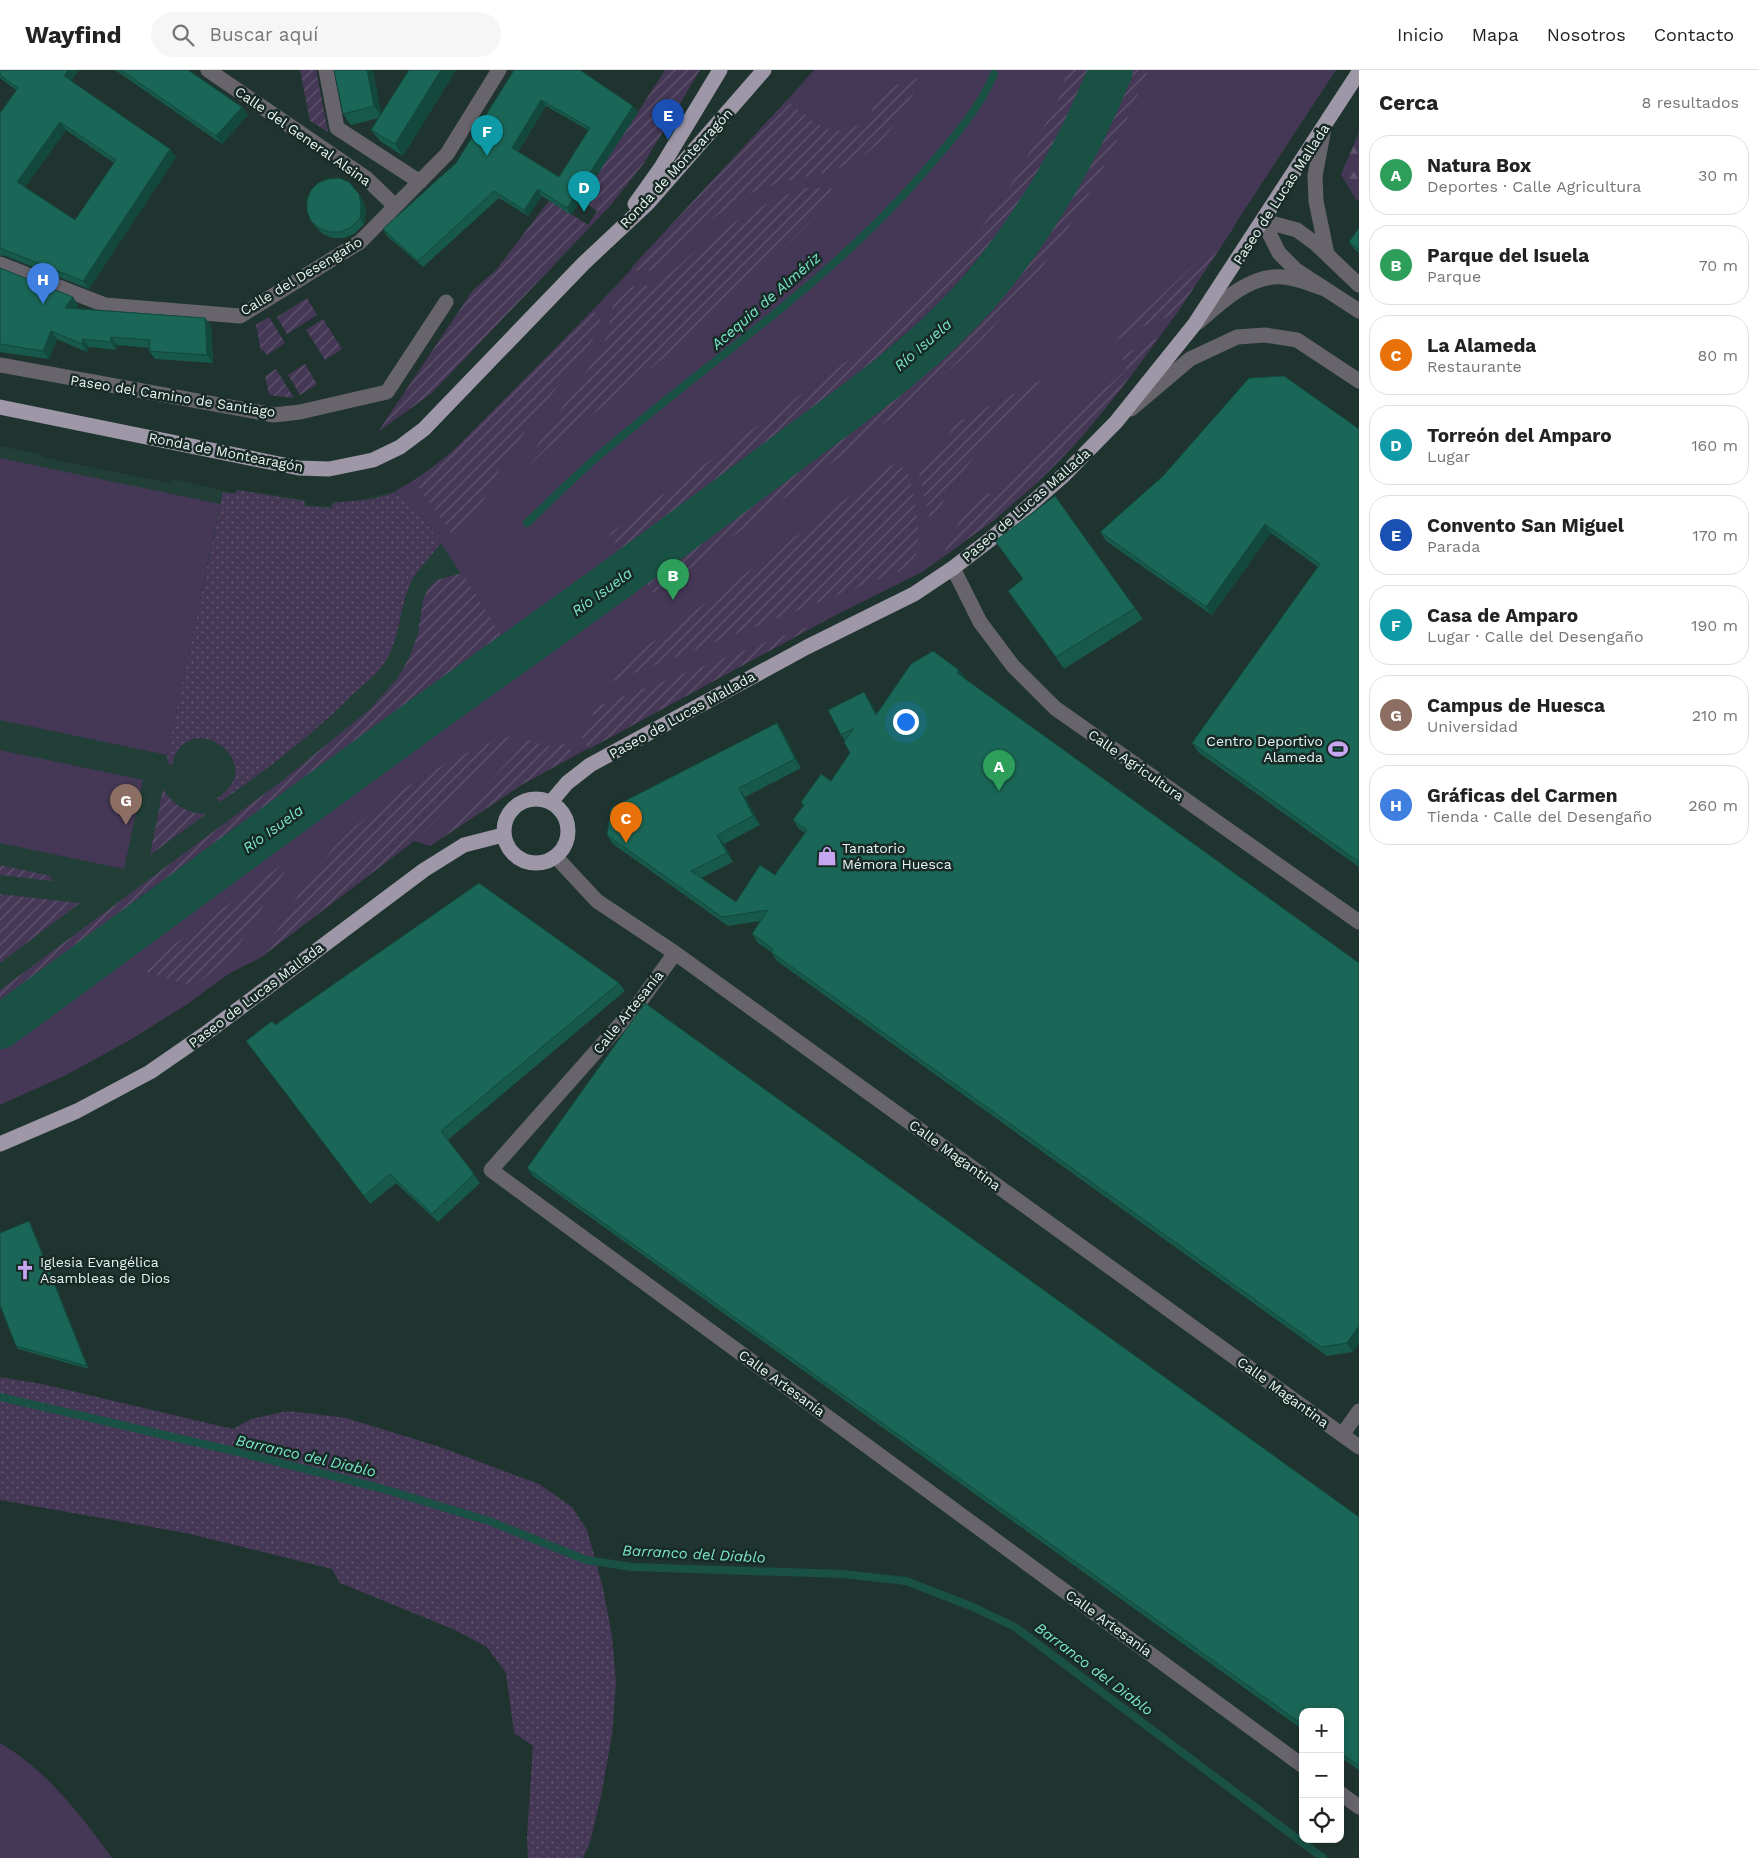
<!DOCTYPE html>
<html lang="es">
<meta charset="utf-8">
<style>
:root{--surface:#fff;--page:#f6f6f6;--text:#222;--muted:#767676;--line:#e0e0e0;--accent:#6c5d7f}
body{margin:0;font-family:"Work Sans",sans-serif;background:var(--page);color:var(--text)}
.controls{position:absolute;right:15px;bottom:15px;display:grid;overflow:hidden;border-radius:10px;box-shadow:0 2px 12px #0003}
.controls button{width:45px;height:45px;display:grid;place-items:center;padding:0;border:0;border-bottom:1px solid var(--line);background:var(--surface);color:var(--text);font:25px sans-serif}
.you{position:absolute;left:905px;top:651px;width:18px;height:18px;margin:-12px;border:4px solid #fff;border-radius:50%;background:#1a73e8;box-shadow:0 0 0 8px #1a73e833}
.badge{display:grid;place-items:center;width:32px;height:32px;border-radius:50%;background:var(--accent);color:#fff;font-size:16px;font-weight:700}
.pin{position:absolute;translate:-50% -41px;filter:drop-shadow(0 1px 2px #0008)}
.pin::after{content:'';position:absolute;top:26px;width:18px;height:15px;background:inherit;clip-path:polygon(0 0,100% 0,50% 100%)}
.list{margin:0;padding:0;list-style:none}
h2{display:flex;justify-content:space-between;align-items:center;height:65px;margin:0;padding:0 20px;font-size:21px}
h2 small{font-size:16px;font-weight:400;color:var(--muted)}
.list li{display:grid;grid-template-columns:32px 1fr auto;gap:15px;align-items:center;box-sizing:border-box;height:80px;margin:0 10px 10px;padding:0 10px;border:1px solid var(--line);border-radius:20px}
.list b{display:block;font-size:19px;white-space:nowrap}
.list p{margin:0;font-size:16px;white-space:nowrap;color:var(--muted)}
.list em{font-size:16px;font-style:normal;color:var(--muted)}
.icon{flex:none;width:28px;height:28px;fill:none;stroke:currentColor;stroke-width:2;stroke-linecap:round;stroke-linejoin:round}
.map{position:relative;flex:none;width:1359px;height:1788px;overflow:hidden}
header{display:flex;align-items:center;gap:30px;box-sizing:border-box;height:70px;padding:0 25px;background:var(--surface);border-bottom:1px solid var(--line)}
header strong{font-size:24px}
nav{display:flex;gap:28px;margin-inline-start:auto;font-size:18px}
.search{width:350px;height:45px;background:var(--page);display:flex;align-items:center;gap:12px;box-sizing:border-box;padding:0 18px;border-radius:28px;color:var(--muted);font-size:19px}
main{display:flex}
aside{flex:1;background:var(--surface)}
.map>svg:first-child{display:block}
</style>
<header>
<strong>Wayfind</strong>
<div class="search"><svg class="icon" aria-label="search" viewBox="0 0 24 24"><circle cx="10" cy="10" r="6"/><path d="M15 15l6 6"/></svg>Buscar aquí</div>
<nav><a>Inicio</a><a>Mapa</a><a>Nosotros</a><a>Contacto</a></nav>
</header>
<main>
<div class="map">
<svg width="1359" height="1788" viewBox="0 0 1359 1788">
<defs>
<pattern id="grass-dots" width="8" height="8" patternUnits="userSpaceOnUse" patternTransform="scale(1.25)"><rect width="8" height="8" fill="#453856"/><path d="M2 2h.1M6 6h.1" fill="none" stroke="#60556f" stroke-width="1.8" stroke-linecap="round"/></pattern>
<pattern id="forest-firs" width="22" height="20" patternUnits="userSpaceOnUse" patternTransform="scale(1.25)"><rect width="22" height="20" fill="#453856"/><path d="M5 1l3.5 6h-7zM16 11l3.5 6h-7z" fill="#60556f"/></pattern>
<pattern id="garden-furrows" width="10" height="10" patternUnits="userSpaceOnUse" patternTransform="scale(1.25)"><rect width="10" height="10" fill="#453856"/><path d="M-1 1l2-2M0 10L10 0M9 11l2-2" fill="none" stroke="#60556f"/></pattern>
</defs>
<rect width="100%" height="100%" fill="#20342f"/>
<!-- built -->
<path fill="#213e37" d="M0 376 41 384V387L170 413 172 409 234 423 236 419 306 430V435L331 436V431L350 432 395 421 423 449 441 473 505 571 0 938Z"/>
<!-- grass -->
<path fill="url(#grass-dots)" d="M237 420 304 431V436L332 438 333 433 373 429 396 422 423 449 441 473C432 485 417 500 411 512 398 540 401 572 381 598 373 607 362 616 353 624 313 665 267 699 220 732L217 728C272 694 187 633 172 695L168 694 167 685 223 422 235 424Z
M0 1307 42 1314 233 1359 251 1349 288 1341 346 1348 440 1377 539 1414 572 1437 587 1460 603 1518 612 1566 616 1613 612 1665 601 1726 590 1772 583 1788H528L527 1767 533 1676 514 1663 506 1603 487 1577 455 1560 340 1513 332 1499 186 1463 0 1430Z"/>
<!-- forest -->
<path fill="url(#forest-firs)" d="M1359 62V128L1357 131 1341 105Z"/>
<!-- park -->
<path fill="#453856" d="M814 0H1336L1177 243 1122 318 1082 366 1039 411 992 452 922 502 828 549 574 686 523 714 430 776 414 771 260 888 230 903 189 933 130 970 66 1005 0 1035V977L521 597 441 473 423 449 395 421C451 392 492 342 537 297 632 201 724 101 814 0Z
M0 388 220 434 167 685 0 650Z
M0 680 143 710 124 799 0 773Z
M0 1673C46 1700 81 1745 112 1788H0Z"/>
<!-- garden -->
<path fill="url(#garden-furrows)" d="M300 0H316L328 62 310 51Z
M665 0H700L644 93 610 136 432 323 378 362 473 220 496 200 555 123 571 144 588 155 597 141 581 130Z
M1066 0H1104C1071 80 1029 153 972 219 925 274 866 316 809 359 749 403 690 448 630 493L609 464C662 425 715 387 768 348 811 317 857 286 897 250 953 201 1000 138 1035 72 1047 50 1064 26 1066 0Z
M1119 0H1148C1112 90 1066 173 1003 246 954 303 893 347 834 391 774 436 714 480 655 525L639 503C696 460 754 417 811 374 871 329 931 285 981 229 1042 163 1084 83 1119 0Z
M920 8C904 49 874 90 828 102 799 109 768 112 741 129 719 142 701 159 681 175 672 184 661 198 649 201 642 203 636 201 631 198L787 30C810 50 837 77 867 48 873 41 875 32 881 25 891 15 907 11 920 8Z
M806 118H831L833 124 809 153 717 243 625 320 552 374 525 399C547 353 582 315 605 270 612 256 609 231 621 221 630 213 643 219 654 214 669 207 682 192 695 181 734 151 759 134 806 118Z
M1236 154 1177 243 1134 260 1113 272Z
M307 228 317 245 287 264 277 247Z
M592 241 601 246 595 266 582 287 542 336 500 399 478 440 452 464 414 411 449 385Z
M269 247 285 273 267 285 263 280 261 281 256 255Z
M323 249 342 279 325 290 306 260Z
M1158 268C1134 301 1110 334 1083 365 1042 413 992 451 942 488L953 462 978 424 1001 423 1061 358 1126 300 1122 285Z
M305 294 317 314 300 325 288 305Z
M276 299 294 328 269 325 265 306Z
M1059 301C1008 345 962 393 931 453L918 400C921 394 925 393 930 390 943 382 949 370 952 355Z
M892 395C897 396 903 396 906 400 914 412 922 471 916 484 913 491 906 496 900 501L595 618 627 591Z
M462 503 505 571 0 938V920L283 710 369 640 397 609 409 588 418 564 423 530 428 519 437 510Z
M828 549 589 679 580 665 590 653 595 637Z
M511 666 512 668 432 755 414 771 260 888C280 856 303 814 327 786 367 737 451 683 511 666Z
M528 670 551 677 567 673 574 686 523 714 430 776Z
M163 719C173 735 186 743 206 744L150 785Z
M296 784 232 886 198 913 185 914 140 900Z
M0 795 51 806 52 811 0 805Z
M0 824 80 833 0 893Z"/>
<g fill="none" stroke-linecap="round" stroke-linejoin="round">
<!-- stream -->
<path stroke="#1a5145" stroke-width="8" d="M527 453C550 431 572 409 596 388 706 293 829 213 924 102 950 72 979 40 994 4
M0 1327 242 1383 380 1418 489 1451 586 1490 632 1497 843 1504 906 1511 973 1537 1015 1557 1323 1788"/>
<!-- river -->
<path stroke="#1a5145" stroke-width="44" d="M0 957C167 835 333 712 501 592 598 523 694 453 790 381 856 332 924 285 978 223 1036 156 1078 81 1111 0"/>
<!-- minor -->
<path stroke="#67646c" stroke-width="15" d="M208 0 366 108 395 136
M326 0 337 58 420 112
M1324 58 1315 106 1316 131 1327 184
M1263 151 1279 183 1296 200 1359 241
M1263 151 1297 160 1316 174 1359 215
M0 194 105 235 240 246 360 172 447 84 499 0
M1197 253C1219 235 1243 210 1273 207 1290 205 1309 214 1325 219
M0 295 274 345 300 342 387 322 446 232
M1131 339 1190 289 1237 267 1265 265 1297 270 1359 311
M953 498 980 552 1013 596 1055 638 1359 852
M556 787 597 831 675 883 1359 1377
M675 883 639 933 491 1100 1303 1696
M1342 1365 1359 1341
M1340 1723 1359 1737"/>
<!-- major -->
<path stroke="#9d97a7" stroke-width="15" d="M635 134 662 96 720 0
M0 337 299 398 329 399 373 390 400 377 424 359 584 193 648 133 764 0
M504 761a32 32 0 1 1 64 0a32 32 0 1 1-64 0Z
M551 732 567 713 590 695 807 577 914 524 953 498 992 468 1064 405 1116 352 1194 255 1359 2
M0 1074 77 1041 150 1002 205 964 424 800 464 775 503 765"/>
</g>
<!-- wall -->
<path fill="#17594b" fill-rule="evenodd" d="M0 0H79L71 11 170 79 176 87 89 219 3 185 0 186V43L16 20 0 8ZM66 60 114 93 75 150 25 117Z
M115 0H188L242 37 248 45 222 74Z
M334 0H373L381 44 409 0H456L403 86 380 71 371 60 379 48 351 55 343 44Z
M514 0 633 36 638 42 571 145 542 126 528 146 499 128 423 197 387 166 383 159 456 93ZM546 36 588 60 559 107 518 82Z
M363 130 366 140 364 154 354 164 344 168H333L323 164 316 157 311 151Z
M1359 158V183L1354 179 1349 172Z
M0 198 73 227 78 235 76 238 205 248 211 256 213 293 155 289 149 281 150 278 117 275 116 280 89 277 87 282 57 269 49 289 0 282Z
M1359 359V797L1198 682 1192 673 1318 497 1271 463 1212 545 1106 471 1100 462Z
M1055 426 1143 549 1064 599 1016 532Z
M959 600 965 608 1353 1282 1327 1286 777 891 771 882 758 873 752 864 760 851 728 856 613 774 607 765 783 662 801 698 745 727 760 755 724 774 733 792 701 808 736 832 775 805 805 763 799 759 793 750 803 736 801 732 831 711 850 683 845 671 841 665 870 631 877 644Z
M619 913 625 921 448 1070 480 1113 438 1152 396 1113 370 1134 246 971 275 955Z
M527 1098 1359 1447V1700L1340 1687V1642H1303V1660L533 1106Z
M31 1154 89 1299 18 1279 16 1276Z"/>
<!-- shaded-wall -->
<path fill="#13483d" d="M68 0H79L69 14 64 6Z
M367 0H373L382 47 374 36Z
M441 0H456L403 86 395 74Z
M541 30 546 36 516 85 512 78Z
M633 36 638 42 571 145 567 138Z
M242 37 248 45 222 74 216 66Z
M60 52 66 60 23 120 17 112Z
M170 79 176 87 89 219 83 211Z
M538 119 542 126 528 146 524 140Z
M359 124 363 130 366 140 364 154 360 148Z
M73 227 78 235 71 246 65 238Z
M205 248 211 256 213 293 207 285Z
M51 261 57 269 49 289 43 281Z
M111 267 117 275 116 280 111 272Z
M83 269 89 277 87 282 82 274Z
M1265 454 1271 463 1212 545 1206 537Z
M959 600 965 609 957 603Z
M864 622 870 631 883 654 876 645Z
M777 653 783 662 801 698 795 689Z
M739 718 745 727 760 755 753 746Z
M717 765 724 774 733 792 727 783Z
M29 1151 31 1154 89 1299 87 1296Z
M1359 1256V1274L1353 1282 1347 1273Z"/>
<!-- building -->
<path fill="#1b6757" stroke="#13483d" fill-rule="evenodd" d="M0 0H68L64 6 170 79 83 211 0 178V43L18 18 0 5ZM60 52 116 90 75 150 17 112Z
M121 0H188L242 37 216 66Z
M334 0H367L374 36 343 44Z
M409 0H441L395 74 371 60Z
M514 0H580L633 36 567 138 538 119 524 140 494 121 418 191 383 159 456 93ZM541 30 590 58 559 107 512 78Z
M339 108 349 112 359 124 361 134 360 148 350 158 340 162H329L319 158 311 151 307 141V130L311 120 318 113 328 109Z
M1359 158V180L1349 172Z
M0 198 73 227 65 238 205 248 207 285 149 281 150 270 111 267V272L83 269 82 274 51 261 43 281 0 274Z
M1284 306 1359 359V792L1192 673 1320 494 1265 454 1206 537 1100 462 1163 406 1249 308Z
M1055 426 1135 538 1056 587 1008 521 1023 509 995 471Z
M933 581 959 600 957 603 1359 893V1256L1347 1273 1321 1277 771 882 773 879 752 864 768 840 722 847 607 765 611 738 777 653 795 689 739 718 753 746 717 765 727 783 691 801 736 832 760 795 775 805 807 760 793 750 804 735 801 732 821 704 831 711 850 683 844 672 854 658 841 665 828 640 864 622 876 645 911 594Z
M479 813 619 913 441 1061 474 1104 432 1144 390 1104 364 1126 246 971 272 951 275 955Z
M645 933 1359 1447V1696L1340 1682V1642H1303V1655L527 1098Z
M29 1151 87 1296 16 1276 0 1235V1163Z"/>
<!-- icons -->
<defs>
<symbol id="stadium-bare" viewBox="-9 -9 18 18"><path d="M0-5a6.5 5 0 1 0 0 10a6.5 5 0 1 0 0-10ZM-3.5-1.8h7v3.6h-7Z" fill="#c6a6f0" stroke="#172a25" stroke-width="2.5" paint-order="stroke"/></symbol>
<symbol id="shop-bare" viewBox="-9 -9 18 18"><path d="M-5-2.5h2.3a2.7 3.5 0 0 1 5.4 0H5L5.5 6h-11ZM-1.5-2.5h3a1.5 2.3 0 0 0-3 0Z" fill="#c6a6f0" stroke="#172a25" stroke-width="2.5" paint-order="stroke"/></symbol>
<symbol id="church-bare" viewBox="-9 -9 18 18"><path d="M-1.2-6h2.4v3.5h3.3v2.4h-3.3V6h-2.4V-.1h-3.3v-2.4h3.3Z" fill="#c6a6f0" stroke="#172a25" stroke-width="2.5" paint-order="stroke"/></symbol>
</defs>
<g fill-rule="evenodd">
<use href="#stadium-bare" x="1324" y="665" width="28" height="28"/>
<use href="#shop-bare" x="813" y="772" width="28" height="28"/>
<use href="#church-bare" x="11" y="1186" width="28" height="28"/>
</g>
<g text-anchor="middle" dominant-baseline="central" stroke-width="5" stroke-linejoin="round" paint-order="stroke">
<!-- street labels -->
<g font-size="14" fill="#e8f4f1" stroke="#172a25">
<text transform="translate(303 66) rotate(35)">Calle del General Alsina</text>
<text transform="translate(676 98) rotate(-47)">Ronda de Montearagón</text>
<text transform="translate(1281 124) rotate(-57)">Paseo de Lucas Mallada</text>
<text transform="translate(301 206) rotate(-31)">Calle del Desengaño</text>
<text transform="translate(173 326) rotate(9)">Paseo del Camino de Santiago</text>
<text transform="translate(226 382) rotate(11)">Ronda de Montearagón</text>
<text transform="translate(1026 435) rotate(-41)">Paseo de Lucas Mallada</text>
<text transform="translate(682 645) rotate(-29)">Paseo de Lucas Mallada</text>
<text transform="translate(1136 695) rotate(35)">Calle Agricultura</text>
<text transform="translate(256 925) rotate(-37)">Paseo de Lucas Mallada</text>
<text transform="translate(628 942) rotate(-51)">Calle Artesanía</text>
<text transform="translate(955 1085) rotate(36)">Calle Magantina</text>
<text transform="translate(782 1313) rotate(36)">Calle Artesanía</text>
<text transform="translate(1283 1322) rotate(36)">Calle Magantina</text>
<text transform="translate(1109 1553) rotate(36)">Calle Artesanía</text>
</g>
<!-- poi labels -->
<g font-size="14" fill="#e8f4f1" stroke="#172a25" text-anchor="start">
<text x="1323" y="671" text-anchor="end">Centro Deportivo<tspan x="1323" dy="16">Alameda</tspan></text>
<text x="842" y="778">Tanatorio<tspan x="842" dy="16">Mémora Huesca</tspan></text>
<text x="40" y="1192">Iglesia Evangélica<tspan x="40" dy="16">Asambleas de Dios</tspan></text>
</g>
<!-- water labels -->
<g font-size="15" font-style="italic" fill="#7be6cc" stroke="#172a25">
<text transform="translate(766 231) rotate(-41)">Acequia de Almériz</text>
<text transform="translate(923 275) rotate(-41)">Río Isuela</text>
<text transform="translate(602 522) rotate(-36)">Río Isuela</text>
<text transform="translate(273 759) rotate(-36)">Río Isuela</text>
<text transform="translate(306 1386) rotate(13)">Barranco del Diablo</text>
<text transform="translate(694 1484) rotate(3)">Barranco del Diablo</text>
<text transform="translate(1094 1599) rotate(37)">Barranco del Diablo</text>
</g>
</g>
</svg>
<div class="controls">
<button>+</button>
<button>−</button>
<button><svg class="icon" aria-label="locate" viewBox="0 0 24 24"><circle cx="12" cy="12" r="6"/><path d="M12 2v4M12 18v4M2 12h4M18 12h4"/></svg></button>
</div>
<div class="you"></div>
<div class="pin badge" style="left:999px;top:721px;background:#2e9e5b">A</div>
<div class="pin badge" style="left:673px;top:530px;background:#2e9e5b">B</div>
<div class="pin badge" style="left:626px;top:773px;background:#e8710a">C</div>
<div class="pin badge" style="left:584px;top:142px;background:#0f9aa8">D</div>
<div class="pin badge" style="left:668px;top:70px;background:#1a4fb4">E</div>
<div class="pin badge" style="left:487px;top:86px;background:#0f9aa8">F</div>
<div class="pin badge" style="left:126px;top:755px;background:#8d6e63">G</div>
<div class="pin badge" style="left:43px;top:234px;background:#3f7fe0">H</div>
</div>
<aside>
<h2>Cerca<small>8 resultados</small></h2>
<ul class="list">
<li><span class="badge" style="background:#2e9e5b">A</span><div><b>Natura Box</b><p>Deportes · Calle Agricultura</p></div><em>30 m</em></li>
<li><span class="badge" style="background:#2e9e5b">B</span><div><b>Parque del Isuela</b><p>Parque</p></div><em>70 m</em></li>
<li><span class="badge" style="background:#e8710a">C</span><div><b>La Alameda</b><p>Restaurante</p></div><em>80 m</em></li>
<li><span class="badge" style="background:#0f9aa8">D</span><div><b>Torreón del Amparo</b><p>Lugar</p></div><em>160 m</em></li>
<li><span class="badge" style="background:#1a4fb4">E</span><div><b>Convento San Miguel</b><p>Parada</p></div><em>170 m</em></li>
<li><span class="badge" style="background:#0f9aa8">F</span><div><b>Casa de Amparo</b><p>Lugar · Calle del Desengaño</p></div><em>190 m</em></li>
<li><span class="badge" style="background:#8d6e63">G</span><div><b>Campus de Huesca</b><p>Universidad</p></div><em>210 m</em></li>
<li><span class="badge" style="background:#3f7fe0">H</span><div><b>Gráficas del Carmen</b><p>Tienda · Calle del Desengaño</p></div><em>260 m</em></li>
</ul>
</aside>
</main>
